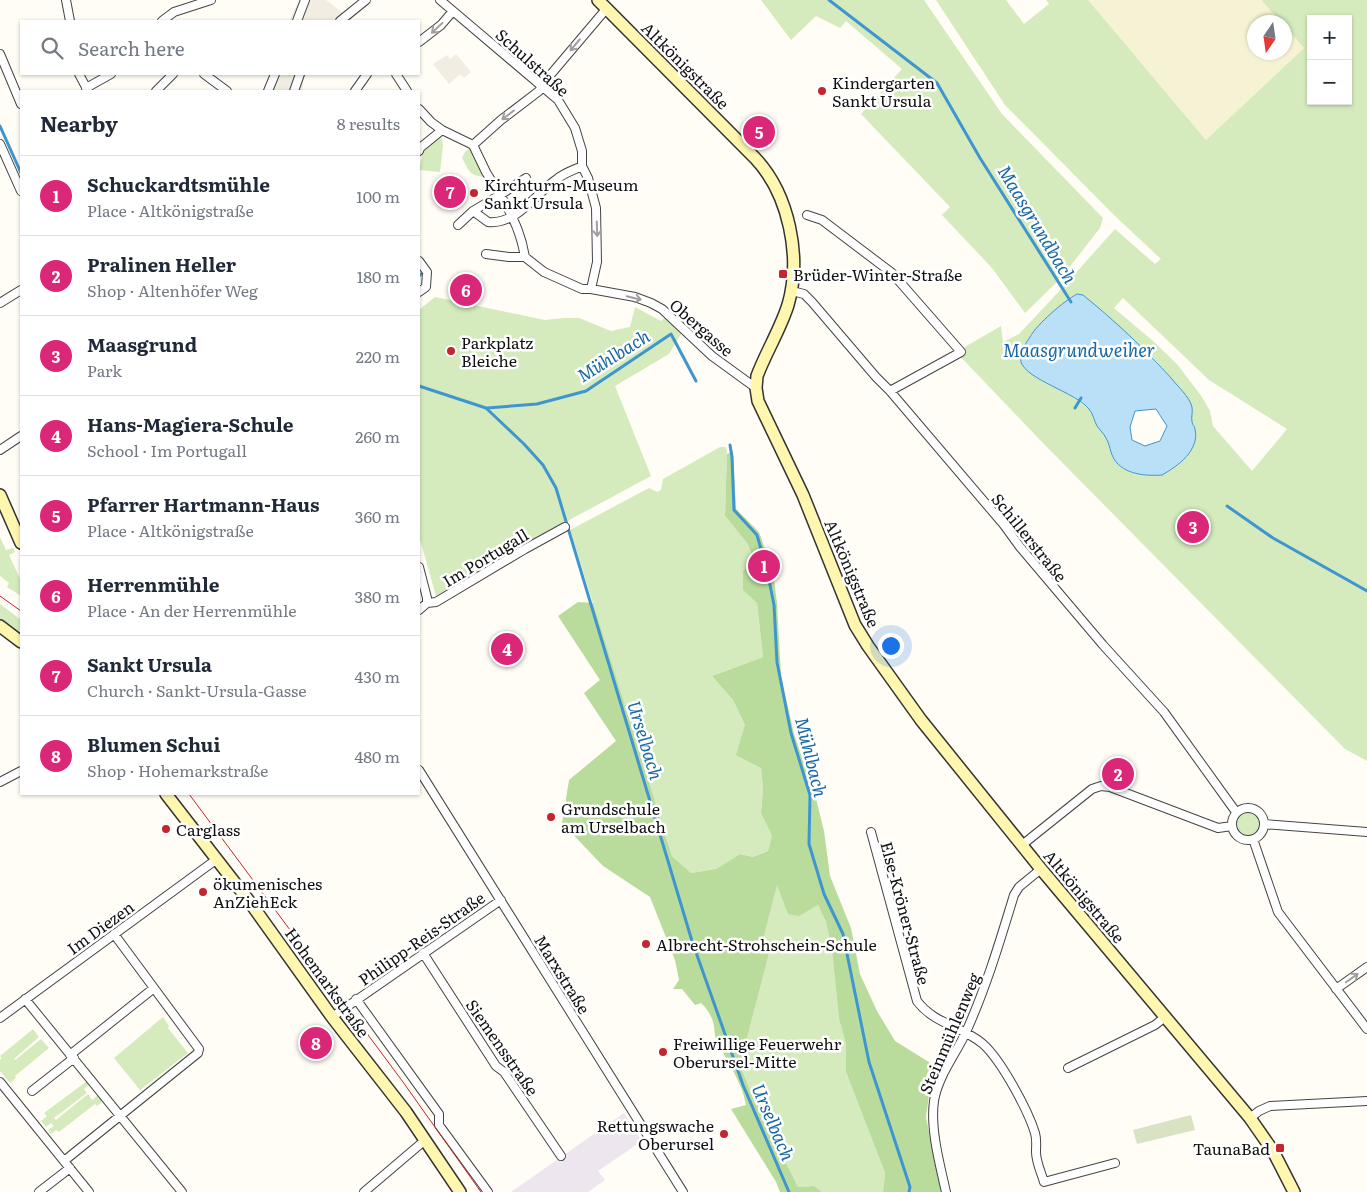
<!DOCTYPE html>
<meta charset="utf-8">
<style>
:root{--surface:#fff;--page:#f2f2f3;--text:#1f2937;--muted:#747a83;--line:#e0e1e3;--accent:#db2777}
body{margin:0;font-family:Literata,serif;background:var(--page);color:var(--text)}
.controls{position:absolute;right:15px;top:15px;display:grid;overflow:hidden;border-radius:0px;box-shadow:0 1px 4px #0004}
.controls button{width:45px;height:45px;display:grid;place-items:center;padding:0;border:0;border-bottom:1px solid var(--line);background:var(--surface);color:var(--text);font:25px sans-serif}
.compass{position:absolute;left:1247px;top:15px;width:45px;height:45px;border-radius:50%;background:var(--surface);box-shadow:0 1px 4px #0004;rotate:193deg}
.you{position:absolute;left:890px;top:645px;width:18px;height:18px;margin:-12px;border:4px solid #fff;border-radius:50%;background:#1a73e8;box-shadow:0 0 0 8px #1a73e833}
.badge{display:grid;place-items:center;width:32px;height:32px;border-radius:50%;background:var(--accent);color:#fff;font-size:16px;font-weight:700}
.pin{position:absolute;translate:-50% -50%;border:2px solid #fff;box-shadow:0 1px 5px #0006}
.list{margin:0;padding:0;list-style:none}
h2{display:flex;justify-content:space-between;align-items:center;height:65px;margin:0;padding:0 20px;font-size:21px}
h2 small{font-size:16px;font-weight:400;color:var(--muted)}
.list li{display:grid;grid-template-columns:32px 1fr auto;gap:15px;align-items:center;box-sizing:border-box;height:80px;padding:0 20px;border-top:1px solid var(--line)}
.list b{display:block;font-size:19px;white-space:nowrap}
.list p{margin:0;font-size:16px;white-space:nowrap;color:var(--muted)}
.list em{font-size:16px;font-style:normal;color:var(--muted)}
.icon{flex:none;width:28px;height:28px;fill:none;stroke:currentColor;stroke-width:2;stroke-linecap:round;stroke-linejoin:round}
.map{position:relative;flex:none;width:1367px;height:1192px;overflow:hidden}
.search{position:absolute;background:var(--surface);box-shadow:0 1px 4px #0004;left:20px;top:20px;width:400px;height:55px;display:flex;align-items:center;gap:12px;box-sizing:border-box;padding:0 18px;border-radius:0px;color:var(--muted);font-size:19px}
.panel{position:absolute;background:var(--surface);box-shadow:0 1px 4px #0004;left:20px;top:90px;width:400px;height:705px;border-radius:0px}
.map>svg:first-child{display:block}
</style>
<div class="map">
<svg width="1367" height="1192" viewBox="0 0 1367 1192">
<rect width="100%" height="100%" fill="#fffdf5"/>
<!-- industrial -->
<path fill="#eee6ef" d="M624 1113 642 1141 598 1171 605 1180 588 1192H511Z"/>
<!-- farmland -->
<path fill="#f6f3d4" d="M1088 0H1261L1281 22H1254V52H1284L1285 26 1304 48 1206 140 1136 57 1028 128 1009 109 1109 26Z"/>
<!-- green -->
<path fill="#d5ebbd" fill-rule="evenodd" d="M761 0H924L1002 114 1103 218 1100 228 1061 278 1025 313 992 268 942 215 950 207 861 114 902 69 846 21 840 28 816 16 791 40Z
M936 0H1006L1024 24 1049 4 1046 0H1088L1206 140 1304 48 1285 26 1284 22H1281L1261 0H1367V761L1345 749 1041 441 956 352 1001 326 1003 342 1019 334 1064 286 1115 229 1155 264 1161 259 1115 216 1005 105ZM1311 19H1348V101H1311ZM1123 298 1209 380 1287 429 1252 471 1213 426 1210 411 1202 397 1177 364 1153 341 1114 308ZM1031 334 1151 355 1183 392 1192 407 1191 420 1195 428 1187 456 1162 475 1137 473 1119 465 1113 458 1108 439 1097 426 1090 409 1061 389 1036 377 1021 356Z
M441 136 443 145 440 172 419 170 424 147Z
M471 147 486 177C469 176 470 172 462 158L465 152Z
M435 297 545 320 564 318H579L611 331 630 327 635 307 661 321 667 316 684 329 669 354 615 386 651 476 493 561 436 596 419 536V310Z
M720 447H726L727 454 725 516 747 543 753 559 743 571 757 603 763 657 712 676 733 700 745 725 761 768 763 788 761 813 772 836 768 851 753 857 740 854 716 869 691 873 672 856 570 530 649 488 657 492 661 490 663 479Z
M0 537 6 550 13 548 15 552 9 555 21 581V596L7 587 9 583 0 576Z
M0 604 21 620V636L0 619Z
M1235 824a13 13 0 1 1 26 0a13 13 0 1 1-26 0Z
M777 884 811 909 818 905 826 922 832 950 839 1019 846 1044V1072L885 1173 883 1192H822L814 1186 798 1187 750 1090 740 1065 772 942 763 940Z
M163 1017 169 1026 168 1028 188 1053 140 1090 114 1058Z
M33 1029 39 1037 14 1059 15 1060 41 1039 49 1048 15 1076 16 1078 10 1083 0 1071V1060L2 1058 0 1056Z
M87 1081 89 1085 84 1089 87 1093 54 1118 56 1120 88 1094 92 1100 98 1095 103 1101 97 1106 95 1104 59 1132 56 1130 51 1134 48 1130 54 1126 51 1123 46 1127 41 1121 47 1116 44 1113Z"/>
<!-- forest -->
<path fill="#b9dc9c" d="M733 451 736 509 759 532 773 572 777 603 781 676 794 734 816 799 824 831 830 876 851 928 860 974 877 1011 895 1041 932 1064 926 1076 930 1088 926 1117 941 1192H883L885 1173 846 1072V1044L839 1019 832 950 826 922 818 905 799 916 788 914 777 885 763 940 772 942 740 1065 750 1090 798 1187 814 1186 822 1192H780L776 1182 731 1109 746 1105C742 1082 727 1062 717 1041 714 1036 715 1031 714 1026 712 1016 708 1010 701 1003L695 1005 682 989H673L679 980 675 960 650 897 603 866 562 823 569 780 616 741 584 693 600 680 558 616 578 602 593 603 672 856 691 873 716 869 740 854 753 857 768 851 772 836 761 813 763 788 761 768 736 755 745 725 733 700 712 676 763 657 757 603 743 590V571L753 558 747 543 725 516 727 454Z"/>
<!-- cemetery -->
<path fill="#d9e3c4" d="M1191 1115 1195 1130 1137 1144 1133 1130Z"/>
<!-- plaza -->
<path fill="#f1ede2" d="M299 0H326L352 20 289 21Z
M456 54 471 72 464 78 460 74 449 84 433 64 447 55 450 59Z
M270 74H308L304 78 302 91H263Z"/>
<!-- water -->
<path fill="#b9e0f7" stroke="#3f96cf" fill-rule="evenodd" d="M1077 294 1083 295C1115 321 1144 348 1172 379 1178 387 1189 396 1192 407 1193 411 1191 417 1192 422 1194 429 1193 422 1195 429 1200 450 1178 466 1162 475 1146 476 1124 475 1114 459 1110 453 1110 444 1106 438 1104 434 1100 430 1097 426 1094 421 1093 413 1089 409 1075 392 1027 380 1021 362 1019 353 1026 343 1030 337 1037 324 1064 301 1077 294ZM1156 409 1167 426 1160 441 1145 446 1132 440 1130 427 1135 411Z"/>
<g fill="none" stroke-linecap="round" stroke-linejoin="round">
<!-- stream -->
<path stroke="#3f96cf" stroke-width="3" d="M829 0 937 83 980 158 1071 302
M0 126 21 173
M419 276 421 274
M419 386 486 408 524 444 543 465 556 488 692 941 743 1085 789 1192
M487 408 537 404 586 391 671 334 696 381
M1075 408 1081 398
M730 445 732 457 734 510 757 535 767 570 774 605 777 662 791 733 810 795 809 844 824 894 843 934 869 1062 910 1187 909 1192
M1227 506 1273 538 1367 591"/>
<defs>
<path id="street" d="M66 0 70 21
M440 0 558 100 575 128 582 151V166L588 178 596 208 597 262 591 289
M162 21 174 12 211 0
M297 21 305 0
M340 21 366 0
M419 42 441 25 453 11
M0 54 21 104
M79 74 88 91
M204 74 227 91
M396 74 407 91
M86 88 111 74
M156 91 173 74
M268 91 275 74
M294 91 300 74
M355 91 367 74
M419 109 431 122 442 130 473 145 486 172 500 195 526 178
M0 144 21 191
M473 145 501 120 539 91 546 80 607 8
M419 151 420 148 442 130
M473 211 488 222C517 225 536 193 557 179 564 173 574 170 582 166
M807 215 822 220 892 273 961 352 890 391
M458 225 473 211 500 195C513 215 521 233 525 257
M486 254 509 257H525L544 272 582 289H591L635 297 651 303 662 309 712 356 756 388
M419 261 427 272 426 287 419 292
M792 291 804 294 812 302 876 377 890 391 1004 525 1020 547 1103 645 1164 712 1236 812
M0 303 21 290
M0 450 21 436
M419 567 427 598V603
M419 610 427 603 436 602 525 549 565 527
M419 770 683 1192
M0 782 21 771
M1232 824a16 16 0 1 1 32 0a16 16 0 1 1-32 0Z
M1264 824 1367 832
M871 832 917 1001C934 1024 962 1026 983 1044 1001 1060 1028 1110 1035 1133 1037 1140 1036 1145 1036 1152 1036 1162 1041 1172 1044 1182L1115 1163
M1253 839 1278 912 1367 1029
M1022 845 1092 789 1101 786 1110 787 1218 828 1232 826
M423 953 496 1066 504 1072 561 1156
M1336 989 1367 967
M25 999 182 1192
M356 999 439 1114V1125L488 1192
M332 1017 501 900
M0 1018 217 859
M70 1055 154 988
M1068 1068 1155 1025 1165 1017
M0 1082 89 1192
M32 1091 74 1058
M1250 1118 1259 1111 1270 1106 1367 1101
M64 1161 198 1053 199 1049 114 934
M39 1192 70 1168
M364 1192 424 1141
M946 1192C940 1165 930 1129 934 1101 938 1076 956 1054 966 1032 986 988 1000 941 1014 895L1019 887 1041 869"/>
<path id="secondary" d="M598 0 755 158C789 194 802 257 788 305 780 330 766 352 757 376L756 388 758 401 803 495 855 625 868 646 921 720 1041 869 1250 1118 1273 1151 1294 1192
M0 495 21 543
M0 626 21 642
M166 794 249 901 332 1017 406 1112 460 1192"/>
</defs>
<!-- street casing -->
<use href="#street" stroke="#444" stroke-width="10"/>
<!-- secondary casing -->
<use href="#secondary" stroke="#333" stroke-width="14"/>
<!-- street -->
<use href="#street" stroke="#fff" stroke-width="8"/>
<!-- secondary -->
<use href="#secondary" stroke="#fff6b0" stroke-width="11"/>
<!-- tram -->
<path stroke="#c4262e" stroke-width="1" d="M0 596 21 611
M189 794 403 1082 481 1192"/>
</g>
<!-- one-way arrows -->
<defs><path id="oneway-shaft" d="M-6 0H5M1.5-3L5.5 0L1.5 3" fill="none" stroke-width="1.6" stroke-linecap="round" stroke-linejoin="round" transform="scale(1.25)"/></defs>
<g stroke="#a0a0a0">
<use href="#oneway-shaft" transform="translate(437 28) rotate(137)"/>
<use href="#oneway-shaft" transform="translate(575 45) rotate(130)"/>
<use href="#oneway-shaft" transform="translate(508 115) rotate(143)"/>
<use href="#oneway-shaft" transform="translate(597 229) rotate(88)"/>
<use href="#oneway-shaft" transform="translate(634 298) rotate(14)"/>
<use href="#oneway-shaft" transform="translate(1352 978) rotate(-35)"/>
</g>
<!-- markers -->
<g fill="#c4262e" stroke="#fff" stroke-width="2">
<circle cx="822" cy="91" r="5"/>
<circle cx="474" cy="193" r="5"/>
<rect x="778" y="269" width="10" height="10" rx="2.5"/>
<circle cx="451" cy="351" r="5"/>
<circle cx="551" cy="817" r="5"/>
<circle cx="166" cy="829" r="5"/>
<circle cx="203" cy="892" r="5"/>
<circle cx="646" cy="944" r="5"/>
<circle cx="663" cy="1052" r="5"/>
<circle cx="724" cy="1134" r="5"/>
<rect x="1275" y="1143" width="10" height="10" rx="2.5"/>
</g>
<g text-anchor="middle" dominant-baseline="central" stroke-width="5" stroke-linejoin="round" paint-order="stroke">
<!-- street labels -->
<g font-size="16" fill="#111" stroke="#fff">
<text transform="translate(533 62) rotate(42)">Schulstraße</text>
<text transform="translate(686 65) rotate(45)">Altkönigstraße</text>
<text transform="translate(702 327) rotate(41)">Obergasse</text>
<text transform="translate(1030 537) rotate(51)">Schillerstraße</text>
<text transform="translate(485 557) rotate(-31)">Im Portugall</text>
<text transform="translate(853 573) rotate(67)">Altkönigstraße</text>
<text transform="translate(1085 896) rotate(50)">Altkönigstraße</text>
<text transform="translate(906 913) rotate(75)">Else-Kröner-Straße</text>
<text transform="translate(100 927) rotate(-36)">Im Diezen</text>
<text transform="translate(421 938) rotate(-35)">Philipp-Reis-Straße</text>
<text transform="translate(563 974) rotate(58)">Marxstraße</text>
<text transform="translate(328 982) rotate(54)">Hohemarkstraße</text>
<text transform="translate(949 1033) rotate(-67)">Steinmühlenweg</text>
<text transform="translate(503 1047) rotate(55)">Siemensstraße</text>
</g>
<!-- poi labels -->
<g font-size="16" fill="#111" stroke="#fff" text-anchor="start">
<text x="832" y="82">Kindergarten<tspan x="832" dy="18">Sankt Ursula</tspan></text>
<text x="484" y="184">Kirchturm-Museum<tspan x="484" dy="18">Sankt Ursula</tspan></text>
<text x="793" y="274">Brüder-Winter-Straße</text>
<text x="461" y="342">Parkplatz<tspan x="461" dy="18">Bleiche</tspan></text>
<text x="561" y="808">Grundschule<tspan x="561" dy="18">am Urselbach</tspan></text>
<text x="176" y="829">Carglass</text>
<text x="213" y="883">ökumenisches<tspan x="213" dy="18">AnZiehEck</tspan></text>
<text x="656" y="944">Albrecht-Strohschein-Schule</text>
<text x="673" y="1043">Freiwillige Feuerwehr<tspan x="673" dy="18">Oberursel-Mitte</tspan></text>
<text x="714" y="1125" text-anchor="end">Rettungswache<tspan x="714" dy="18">Oberursel</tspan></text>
<text x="1270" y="1148" text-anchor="end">TaunaBad</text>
</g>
<!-- water labels -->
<g font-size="18" font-style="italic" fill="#1768a6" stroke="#fff">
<text transform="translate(1038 224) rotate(59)">Maasgrundbach</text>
<text x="1079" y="349">Maasgrundweiher</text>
<text transform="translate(613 355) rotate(-32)">Mühlbach</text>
<text transform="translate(646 740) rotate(73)">Urselbach</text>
<text transform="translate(812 757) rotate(76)">Mühlbach</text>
<text transform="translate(774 1122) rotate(67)">Urselbach</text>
</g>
</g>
</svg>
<div class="controls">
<button>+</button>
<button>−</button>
</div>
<svg class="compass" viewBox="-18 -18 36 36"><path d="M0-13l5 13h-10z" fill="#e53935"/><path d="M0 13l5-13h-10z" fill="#747a83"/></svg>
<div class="you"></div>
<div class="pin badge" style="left:764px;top:566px">1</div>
<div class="pin badge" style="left:1118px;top:774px">2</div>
<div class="pin badge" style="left:1193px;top:527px">3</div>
<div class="pin badge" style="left:507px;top:649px">4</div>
<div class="pin badge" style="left:759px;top:132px">5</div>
<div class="pin badge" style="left:466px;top:290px">6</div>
<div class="pin badge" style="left:450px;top:192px">7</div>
<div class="pin badge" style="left:316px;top:1043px">8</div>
<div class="search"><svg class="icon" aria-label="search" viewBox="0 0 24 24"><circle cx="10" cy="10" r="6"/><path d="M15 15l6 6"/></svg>Search here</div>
<section class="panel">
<h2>Nearby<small>8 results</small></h2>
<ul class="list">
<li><span class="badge">1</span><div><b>Schuckardtsmühle</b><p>Place · Altkönigstraße</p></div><em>100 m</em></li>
<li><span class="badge">2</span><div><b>Pralinen Heller</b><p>Shop · Altenhöfer Weg</p></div><em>180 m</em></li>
<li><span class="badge">3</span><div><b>Maasgrund</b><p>Park</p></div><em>220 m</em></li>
<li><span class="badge">4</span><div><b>Hans-Magiera-Schule</b><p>School · Im Portugall</p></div><em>260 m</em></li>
<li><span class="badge">5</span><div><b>Pfarrer Hartmann-Haus</b><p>Place · Altkönigstraße</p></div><em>360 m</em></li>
<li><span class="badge">6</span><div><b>Herrenmühle</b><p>Place · An der Herrenmühle</p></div><em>380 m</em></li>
<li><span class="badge">7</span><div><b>Sankt Ursula</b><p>Church · Sankt-Ursula-Gasse</p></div><em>430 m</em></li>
<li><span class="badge">8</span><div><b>Blumen Schui</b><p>Shop · Hohemarkstraße</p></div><em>480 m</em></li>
</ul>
</section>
</div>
